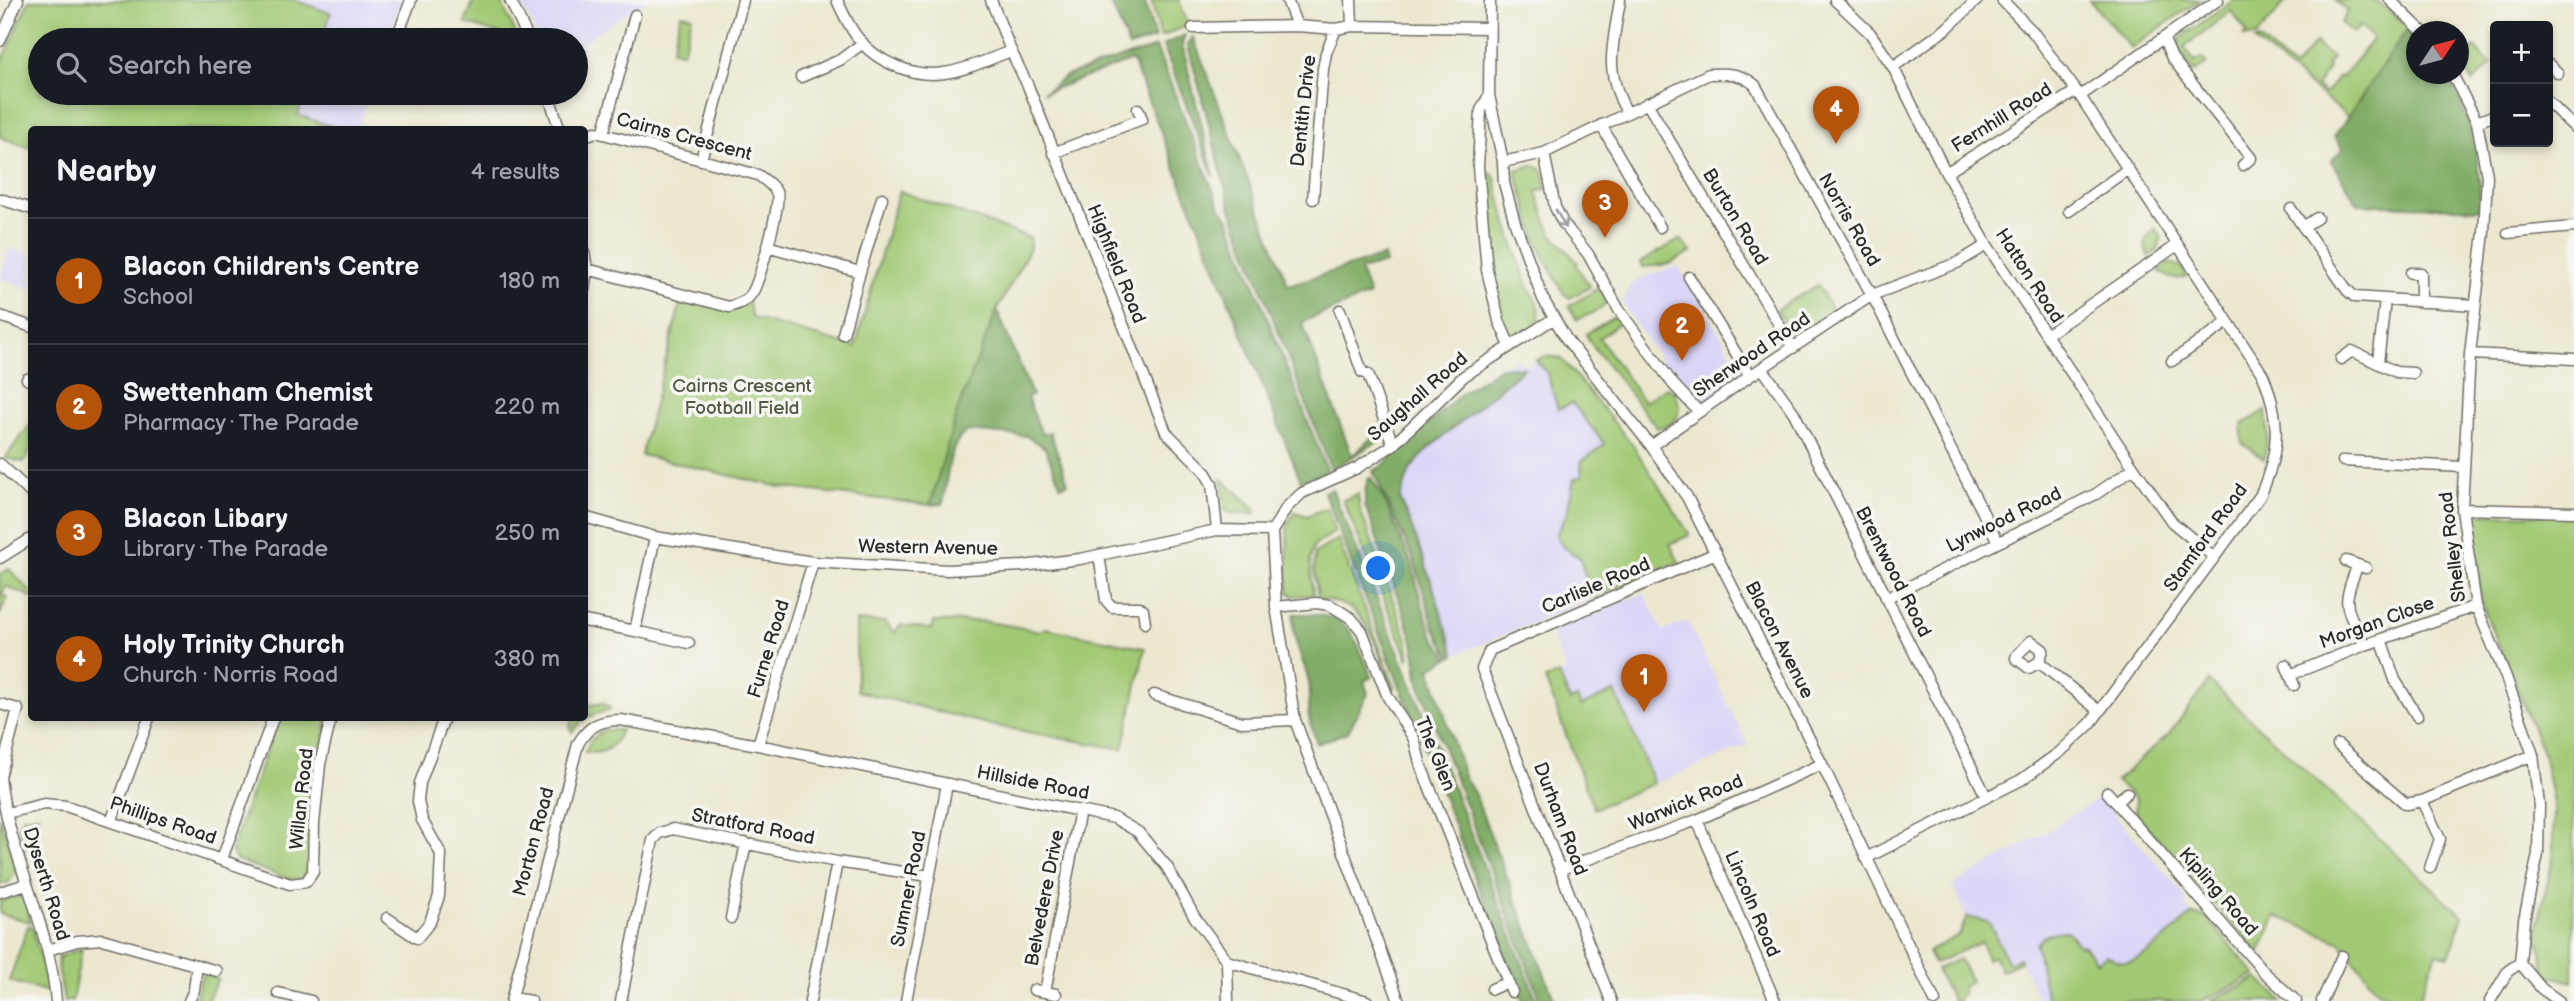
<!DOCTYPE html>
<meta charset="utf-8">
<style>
:root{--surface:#171b24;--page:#242831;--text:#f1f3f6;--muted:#9ea1a6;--line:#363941;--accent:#b45309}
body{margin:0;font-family:"Balsamiq Sans",sans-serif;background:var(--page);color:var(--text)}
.controls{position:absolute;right:21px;top:21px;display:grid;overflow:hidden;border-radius:7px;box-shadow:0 4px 10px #0003}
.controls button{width:63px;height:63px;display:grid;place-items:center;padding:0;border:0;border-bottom:2px solid var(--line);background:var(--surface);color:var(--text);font:35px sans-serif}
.compass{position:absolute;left:2406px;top:21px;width:63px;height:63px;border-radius:50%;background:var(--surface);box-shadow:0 4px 10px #0003;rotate:54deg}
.you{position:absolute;left:1379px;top:569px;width:24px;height:24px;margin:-18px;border:5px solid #fff;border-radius:50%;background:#1a73e8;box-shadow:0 0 0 10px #1a73e833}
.badge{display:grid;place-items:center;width:46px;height:46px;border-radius:50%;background:var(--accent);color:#fff;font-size:23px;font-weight:700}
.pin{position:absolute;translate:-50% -58px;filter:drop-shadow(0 2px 4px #0008)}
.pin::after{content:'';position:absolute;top:37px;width:24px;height:21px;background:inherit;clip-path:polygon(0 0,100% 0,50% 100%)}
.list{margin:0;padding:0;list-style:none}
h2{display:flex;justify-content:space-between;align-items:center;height:91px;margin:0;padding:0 28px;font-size:30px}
h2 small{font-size:23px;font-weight:400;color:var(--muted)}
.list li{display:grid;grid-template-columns:46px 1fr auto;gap:21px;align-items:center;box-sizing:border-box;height:126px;padding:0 28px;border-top:2px solid var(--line)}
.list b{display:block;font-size:26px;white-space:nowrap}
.list p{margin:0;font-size:23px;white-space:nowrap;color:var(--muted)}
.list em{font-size:23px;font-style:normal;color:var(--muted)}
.icon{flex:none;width:38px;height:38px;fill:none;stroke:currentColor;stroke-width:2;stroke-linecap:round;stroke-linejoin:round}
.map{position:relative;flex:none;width:2574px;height:1001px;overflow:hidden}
.search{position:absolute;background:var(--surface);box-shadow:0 4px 10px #0003;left:28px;top:28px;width:560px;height:77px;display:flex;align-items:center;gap:18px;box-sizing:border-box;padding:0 24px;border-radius:38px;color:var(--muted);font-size:26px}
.panel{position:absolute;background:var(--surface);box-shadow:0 4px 10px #0003;left:28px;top:126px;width:560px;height:595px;border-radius:7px}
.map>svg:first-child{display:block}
</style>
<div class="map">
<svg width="2574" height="1001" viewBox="0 0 2574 1001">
<rect width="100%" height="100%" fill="#f6f6f2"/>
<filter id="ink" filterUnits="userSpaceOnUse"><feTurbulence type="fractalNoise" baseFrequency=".0143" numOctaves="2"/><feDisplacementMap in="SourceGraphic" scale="14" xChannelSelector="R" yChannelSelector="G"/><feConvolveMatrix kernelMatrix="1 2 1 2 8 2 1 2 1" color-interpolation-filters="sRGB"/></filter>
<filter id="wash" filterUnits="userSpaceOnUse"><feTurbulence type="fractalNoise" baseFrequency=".00686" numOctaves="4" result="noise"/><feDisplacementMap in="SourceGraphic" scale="28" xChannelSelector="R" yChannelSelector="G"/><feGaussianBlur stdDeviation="1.57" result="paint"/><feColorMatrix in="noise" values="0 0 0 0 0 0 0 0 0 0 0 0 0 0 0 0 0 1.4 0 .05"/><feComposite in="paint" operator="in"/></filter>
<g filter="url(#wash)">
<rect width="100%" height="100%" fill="#ece8d0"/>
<!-- built -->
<path fill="#dbd6f7" d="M29 0H401L387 40H40V93H370L358 129 32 130 31 148 0 137V67Z
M520 0H647L581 43 583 48 576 52V40H539Z
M9 248 31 255V289L0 278Z
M1678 266 1736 361 1737 370 1733 381 1707 399 1698 400 1690 396 1668 372 1622 303 1630 285 1646 276Z
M1545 356 1561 358 1632 444 1690 535 1670 544 1679 562 1455 655 1411 523 1381 467 1463 392 1485 375 1516 359 1527 366Z
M1644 593 1663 631 1687 621 1748 745 1594 809 1545 679 1566 671 1550 632Z
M2099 798 2185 895 2186 907 2192 914 2206 917 2147 1001H2040L2019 958 2008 963 1989 923 1967 917 1952 885 2047 832Z"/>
<!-- green -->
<path fill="#a2c974" stroke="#667a50" stroke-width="2" d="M29 0H294L331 13 322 40H40V93H305L298 115 339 129 32 130 31 148 0 137V67Z
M474 0H500L519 40 465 23Z
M1151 0H1179L1188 25 1161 37Z
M2089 0H2200L2131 48Z
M2234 0H2287L2256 37 2243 36 2247 32 2231 11 2184 47 2195 62 2202 58 2207 64 2194 72 2177 49 2180 38Z
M2335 0H2374L2409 27 2348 117 2255 41 2259 39 2294 68 2315 43 2332 58 2326 65 2329 68 2316 86 2325 94 2339 76 2342 78 2373 38 2360 26 2353 33 2341 23 2348 11Z
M681 14 692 16 683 52 672 50Z
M2475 47 2484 59 2492 64 2472 82 2460 61Z
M1532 165C1545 167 1545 177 1546 189L1536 192 1551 233 1578 263 1576 265 1590 287 1570 298 1564 294 1538 245 1517 175V170Z
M1487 173H1491L1495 178C1503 214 1514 248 1527 283 1531 294 1542 306 1539 318 1536 328 1523 333 1514 339 1488 310 1487 216 1483 176Z
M899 191 1030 238V248L997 310 958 409 930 505 780 487 641 455 682 297 729 309 748 301 752 318 855 347Z
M2154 228 2162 237 2157 251 2149 256C2141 245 2147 237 2154 228Z
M1681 239 1691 252 1669 264 1643 267 1641 262Z
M2169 263 2180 266 2188 276C2175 281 2169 279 2158 270Z
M1818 285 1832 310 1792 338 1777 309Z
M1599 288 1607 302 1597 311 1577 320 1569 306Z
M1614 317 1619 323 1599 338 1644 402 1665 388H1670C1685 405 1683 424 1657 428L1589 341 1586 334Z
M1545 356 1561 358 1632 444 1690 535 1670 544 1679 562 1592 598 1580 558 1563 547 1556 535 1567 513 1574 479 1582 476 1581 462 1605 444 1572 403 1558 409 1547 373 1536 360Z
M2266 410 2268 435 2264 459 2242 443V425Z
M29 426 31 427V449L27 454 29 456 23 462 5 458Z
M1221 478 1256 509 1255 514 1230 513 1225 510Z
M1358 494 1359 506 1408 642 1409 660 1343 500Z
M1326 508 1335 532 1314 545 1310 560 1313 595 1293 596 1288 591V584L1287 524 1295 512 1307 516Z
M2475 514 2574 515 2573 982 2547 975 2536 932 2553 859V803L2543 752 2482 605 2476 557Z
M1338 539 1395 688 1392 690C1383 665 1375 629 1354 611 1344 603 1330 601 1318 598L1314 569 1315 553Z
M9 569 31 592V597L6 586 2 595 7 597 0 615V574Z
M856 621 885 622 895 633 900 625 932 629 934 622 982 621 1041 631 1045 628 1145 648 1123 749 995 726 857 691Z
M1559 674 1570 701 1577 698 1581 706 1615 691 1654 783 1594 809 1545 679Z
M2209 681 2463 916 2449 956 2437 953 2418 1001H2406L2379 992 2339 941 2276 916 2259 954 2135 813 2136 799 2116 781 2169 734Z
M603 703 611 709C592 716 586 715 572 732L570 727 573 718H584L585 706Z
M278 718H327L308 869 300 880 289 879 236 860 231 850Z
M603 730H621C614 748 605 755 585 752L591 740Z
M38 815 25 850 18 825 23 817Z
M0 816 16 872 9 882 0 885Z
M15 897H21L25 902 31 922 0 914V901Z
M2192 914 2206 917 2256 975 2202 1001H2047L2036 944C2045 933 2053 932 2067 931L2080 946 2083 945 2097 962 2107 955C2114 959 2119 963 2128 962 2147 959 2176 927 2192 914Z
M1967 917 1989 922 2008 963 2019 958 2020 962 2001 971 1994 956 1987 959 1981 942 1934 964 1928 952 1959 935Z
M28 926H32L49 992 9 981Z
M82 948 72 1001H64L58 967 59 957Z
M1959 959 1971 981 1963 986 1962 994 1958 998 1959 1001H1953L1936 970Z
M206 974 218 979 207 1001H195L200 980Z
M2258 978 2283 1001H2210Z"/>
<!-- forest -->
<path fill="#81ad66" stroke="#566c48" stroke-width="2" d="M1110 0H1144L1155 38 1129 47Z
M2409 27 2416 35V74H2445C2472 115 2481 160 2480 209L2358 204 2331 161 2343 149 2334 137Z
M1185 35 1182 44 1214 177 1163 45Z
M1193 37 1288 285 1384 256 1386 263 1360 270 1369 295 1302 322 1352 456 1381 429 1382 439 1331 469 1231 209 1188 45Z
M1156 47 1220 207 1229 219 1327 471 1301 481 1132 60 1043 93 1068 75Z
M997 310 1032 395 1027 398 1042 434 1050 432 1068 483 1061 486 1045 448 1026 436 967 431C947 445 947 480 943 504L930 505 958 409Z
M1501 367 1524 368 1426 451 1410 470 1400 499C1422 549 1438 603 1455 655L1451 657 1434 627 1413 558 1373 471 1381 467 1463 392Z
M1371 478 1382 495 1412 565 1422 605 1433 636 1449 658 1430 668 1464 776 1475 795 1555 1001H1541L1419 684 1413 640 1365 505V491L1368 479Z
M1332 489 1433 737 1537 1001H1523L1324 492Z
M1294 614C1351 612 1351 631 1372 677L1364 681 1368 694 1348 732 1317 744C1314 733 1307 718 1308 706 1308 701 1310 696 1310 690 1308 663 1289 642 1294 614Z"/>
</g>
<g filter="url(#ink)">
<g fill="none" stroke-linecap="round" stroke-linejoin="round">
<defs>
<path id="minor" d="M510 0 529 40
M837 0C843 13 849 27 858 38 876 62 914 78 944 73 967 70 989 59 1011 51
M991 0 1011 51 1028 86 1166 432 1204 470 1212 484 1217 530
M1287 0 1297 26
M1351 0 1352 26
M1490 0 1489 95 1503 162 1504 183 1515 223 1543 299 1567 340 1651 446 1687 497 1822 764 1935 1001
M1620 0C1613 48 1603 68 1627 113
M1835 0 1870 33 1893 67 1946 173 1987 245 2134 468 2172 522 2214 557
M2390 0 2423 32
M1193 28 1297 26 1336 29 1352 26 1488 28
M396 40 411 0
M2164 40 2172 58 2251 158 2243 165
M0 41 18 0
M2548 64 2558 73
M1893 67 1946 29 1977 0
M2452 74 2477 122 2487 176 2484 232 2470 354 2462 509 2476 606 2506 677 2533 755 2539 805 2538 854 2524 920 2520 963
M801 77 840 60 863 43
M548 93 560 130
M1489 95 1481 110 1478 167 1487 270 1499 321 1510 346
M2080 96 2218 0
M2548 102 2574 127
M1647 103 1793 348
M2477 122 2495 115
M1601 125 1660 227
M603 134 635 15
M584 136 596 132 758 175C765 180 774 186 777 194 781 204 759 283 752 293 746 302 738 304 729 307L587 269
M1053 153 1142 119 1138 109
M1544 153 1555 207 1563 223 1588 254 1619 310 1673 384 1699 412
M701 160 743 0
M1503 162 1544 153 1709 74C1727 73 1741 73 1755 85L1872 295 1998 542
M1946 173 2076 91
M0 199 32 209
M1313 199 1323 69 1326 53 1336 29
M2291 209 2347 290 2355 297 2474 305
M2069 211 2128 169
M2303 227 2317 218
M2508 233 2574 227
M767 246 860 272 843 334
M584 252 587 269 584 290
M860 272 882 198
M2411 273H2421V302
M1689 277 1750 376
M1340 310 1362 372 1368 374 1393 445
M0 316 32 327
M2046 335 2176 246
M2470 354 2574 359
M2341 359 2352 351 2396 372 2413 373
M2172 361 2228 322
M2378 363 2385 300
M1762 368 1794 413 1986 796
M27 379 32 382
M1651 446 1750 376 1872 295 1957 263 1987 245
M2343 461 2463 467
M0 464 32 494
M2462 509 2574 512
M584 517 655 537 813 562 947 570 1023 566 1080 559 1217 530 1272 531
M1099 555 1106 600 1112 607H1139L1143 610 1145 623
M0 558 32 538
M2346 561 2366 568
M2358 565C2340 607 2346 606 2365 645
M1886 598 2096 494 2134 468
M1276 607 1316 603 1330 605 1351 618 1362 631 1388 697 1414 739 1421 766 1512 992
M584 621 635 631 655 537
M635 631 689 643
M2381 639 2395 680 2417 716
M2039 662 2043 650 2031 641 2017 655 2016 658 2029 668 2039 662 2099 711
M2286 665 2294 685
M2290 675 2365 645 2476 606
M1154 695 1242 722 1295 720
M0 704 18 709 0 777
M758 745 813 562
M2338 745 2406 804 2422 801 2533 755
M0 777C8 854 50 924 56 1001
M2107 792 2264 972 2296 1001
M2422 801 2440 839 2430 868
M2116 802 2127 793
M7 813 44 804 66 806 290 884 306 882 313 872 314 824 320 764 331 718
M1697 820 1775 1001
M111 822 149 718
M1866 858 2021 780 2060 752 2090 724 2260 496C2280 451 2281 420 2263 375L2080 96 2033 32 2002 0
M222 859 273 718
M1561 869 1697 820 1822 764
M0 892 27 884
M387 918 417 938 430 922 439 896 441 854 422 820 418 801 420 783 444 718
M731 918 746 843
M48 950 77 941 102 939 217 971
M1227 961 1228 1001
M2520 963 2542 989 2559 1001
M1492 989 1508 982
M1034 990 1056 994
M1045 992 1080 810
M278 993 311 1001
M512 998 531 1001
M189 1001 194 990 197 965
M511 1001 578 744C588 726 600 720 621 720L758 745 1114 818 1138 832 1167 867 1194 916 1227 961 1367 1001
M621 1001 653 840 660 833 673 829 837 862 929 876
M810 1001 837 862
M906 1001 947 784
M1399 1001 1295 720 1276 607 1272 531 1287 507 1302 493 1357 468 1393 445 1464 376 1553 319
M1611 1001 1482 669 1490 650 1716 553
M2322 1001 2342 956
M2490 1001 2508 971 2520 963"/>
</defs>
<!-- minor casing -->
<use href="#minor" stroke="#6f6d65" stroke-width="13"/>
<!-- minor -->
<use href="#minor" stroke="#fff" stroke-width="10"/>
</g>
<!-- one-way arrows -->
<defs><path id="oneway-shaft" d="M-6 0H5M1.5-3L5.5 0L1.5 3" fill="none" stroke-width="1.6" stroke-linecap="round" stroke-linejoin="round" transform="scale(1.75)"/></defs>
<use stroke="#a0a0a0" href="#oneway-shaft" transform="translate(1561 219) rotate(61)"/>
</g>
<g text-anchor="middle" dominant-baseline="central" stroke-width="7" stroke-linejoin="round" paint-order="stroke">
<!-- street labels -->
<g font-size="19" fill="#2b2b2b" stroke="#f6f6f2">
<text transform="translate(1304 111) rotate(-84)">Dentith Drive</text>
<text transform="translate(2002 118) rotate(-32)">Fernhill Road</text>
<text transform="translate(684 137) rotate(15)">Cairns Crescent</text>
<text transform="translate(1735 217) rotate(59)">Burton Road</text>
<text transform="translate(1849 220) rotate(60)">Norris Road</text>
<text transform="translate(1116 264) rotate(68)">Highfield Road</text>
<text transform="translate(2029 276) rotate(57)">Hatton Road</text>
<text transform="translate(1752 355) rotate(-34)">Sherwood Road</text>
<text transform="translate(1418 397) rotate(-41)">Saughall Road</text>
<text transform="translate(2004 520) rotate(-26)">Lynwood Road</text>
<text transform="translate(2206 538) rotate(-54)">Stamford Road</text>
<text transform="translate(2453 547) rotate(-97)">Shelley Road</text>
<text transform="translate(928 548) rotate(1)">Western Avenue</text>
<text transform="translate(1893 572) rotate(63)">Brentwood Road</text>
<text transform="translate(1596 586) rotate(-23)">Carlisle Road</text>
<text transform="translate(2377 623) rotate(-20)">Morgan Close</text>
<text transform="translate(1779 640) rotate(63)">Blacon Avenue</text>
<text transform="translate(769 649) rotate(-73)">Furne Road</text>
<text transform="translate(1435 754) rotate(68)">The Glen</text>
<text transform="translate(1033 783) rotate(11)">Hillside Road</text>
<text transform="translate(302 799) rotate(-84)">Willan Road</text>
<text transform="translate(1686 803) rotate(-22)">Warwick Road</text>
<text transform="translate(1560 819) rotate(69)">Durham Road</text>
<text transform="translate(163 821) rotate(19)">Phillips Road</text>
<text transform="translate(753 827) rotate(11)">Stratford Road</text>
<text transform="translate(534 842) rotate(-75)">Morton Road</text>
<text transform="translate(46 884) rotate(73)">Dyserth Road</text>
<text transform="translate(909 889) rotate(-79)">Sumner Road</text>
<text transform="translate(2218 892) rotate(49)">Kipling Road</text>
<text transform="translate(1045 898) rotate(-79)">Belvedere Drive</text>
<text transform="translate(1752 904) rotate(67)">Lincoln Road</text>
</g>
<!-- park labels -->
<g font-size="19" fill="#4f5a41" stroke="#f6f6f2">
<text x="742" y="386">Cairns Crescent<tspan x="742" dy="22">Football Field</tspan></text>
</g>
</g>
</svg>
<div class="controls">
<button>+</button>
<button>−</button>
</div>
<svg class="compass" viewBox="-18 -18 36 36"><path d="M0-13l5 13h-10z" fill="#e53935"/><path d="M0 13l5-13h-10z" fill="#9ea1a6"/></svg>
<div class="you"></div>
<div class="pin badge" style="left:1644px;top:712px">1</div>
<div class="pin badge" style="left:1682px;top:361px">2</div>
<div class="pin badge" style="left:1605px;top:238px">3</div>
<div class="pin badge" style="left:1836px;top:144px">4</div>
<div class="search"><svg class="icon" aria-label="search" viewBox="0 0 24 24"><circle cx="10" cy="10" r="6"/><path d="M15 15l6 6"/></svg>Search here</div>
<section class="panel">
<h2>Nearby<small>4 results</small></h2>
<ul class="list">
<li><span class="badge">1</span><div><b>Blacon Children's Centre</b><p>School</p></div><em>180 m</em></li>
<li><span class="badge">2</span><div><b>Swettenham Chemist</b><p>Pharmacy · The Parade</p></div><em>220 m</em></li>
<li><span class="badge">3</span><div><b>Blacon Libary</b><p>Library · The Parade</p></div><em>250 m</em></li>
<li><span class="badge">4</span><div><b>Holy Trinity Church</b><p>Church · Norris Road</p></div><em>380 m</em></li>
</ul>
</section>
</div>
